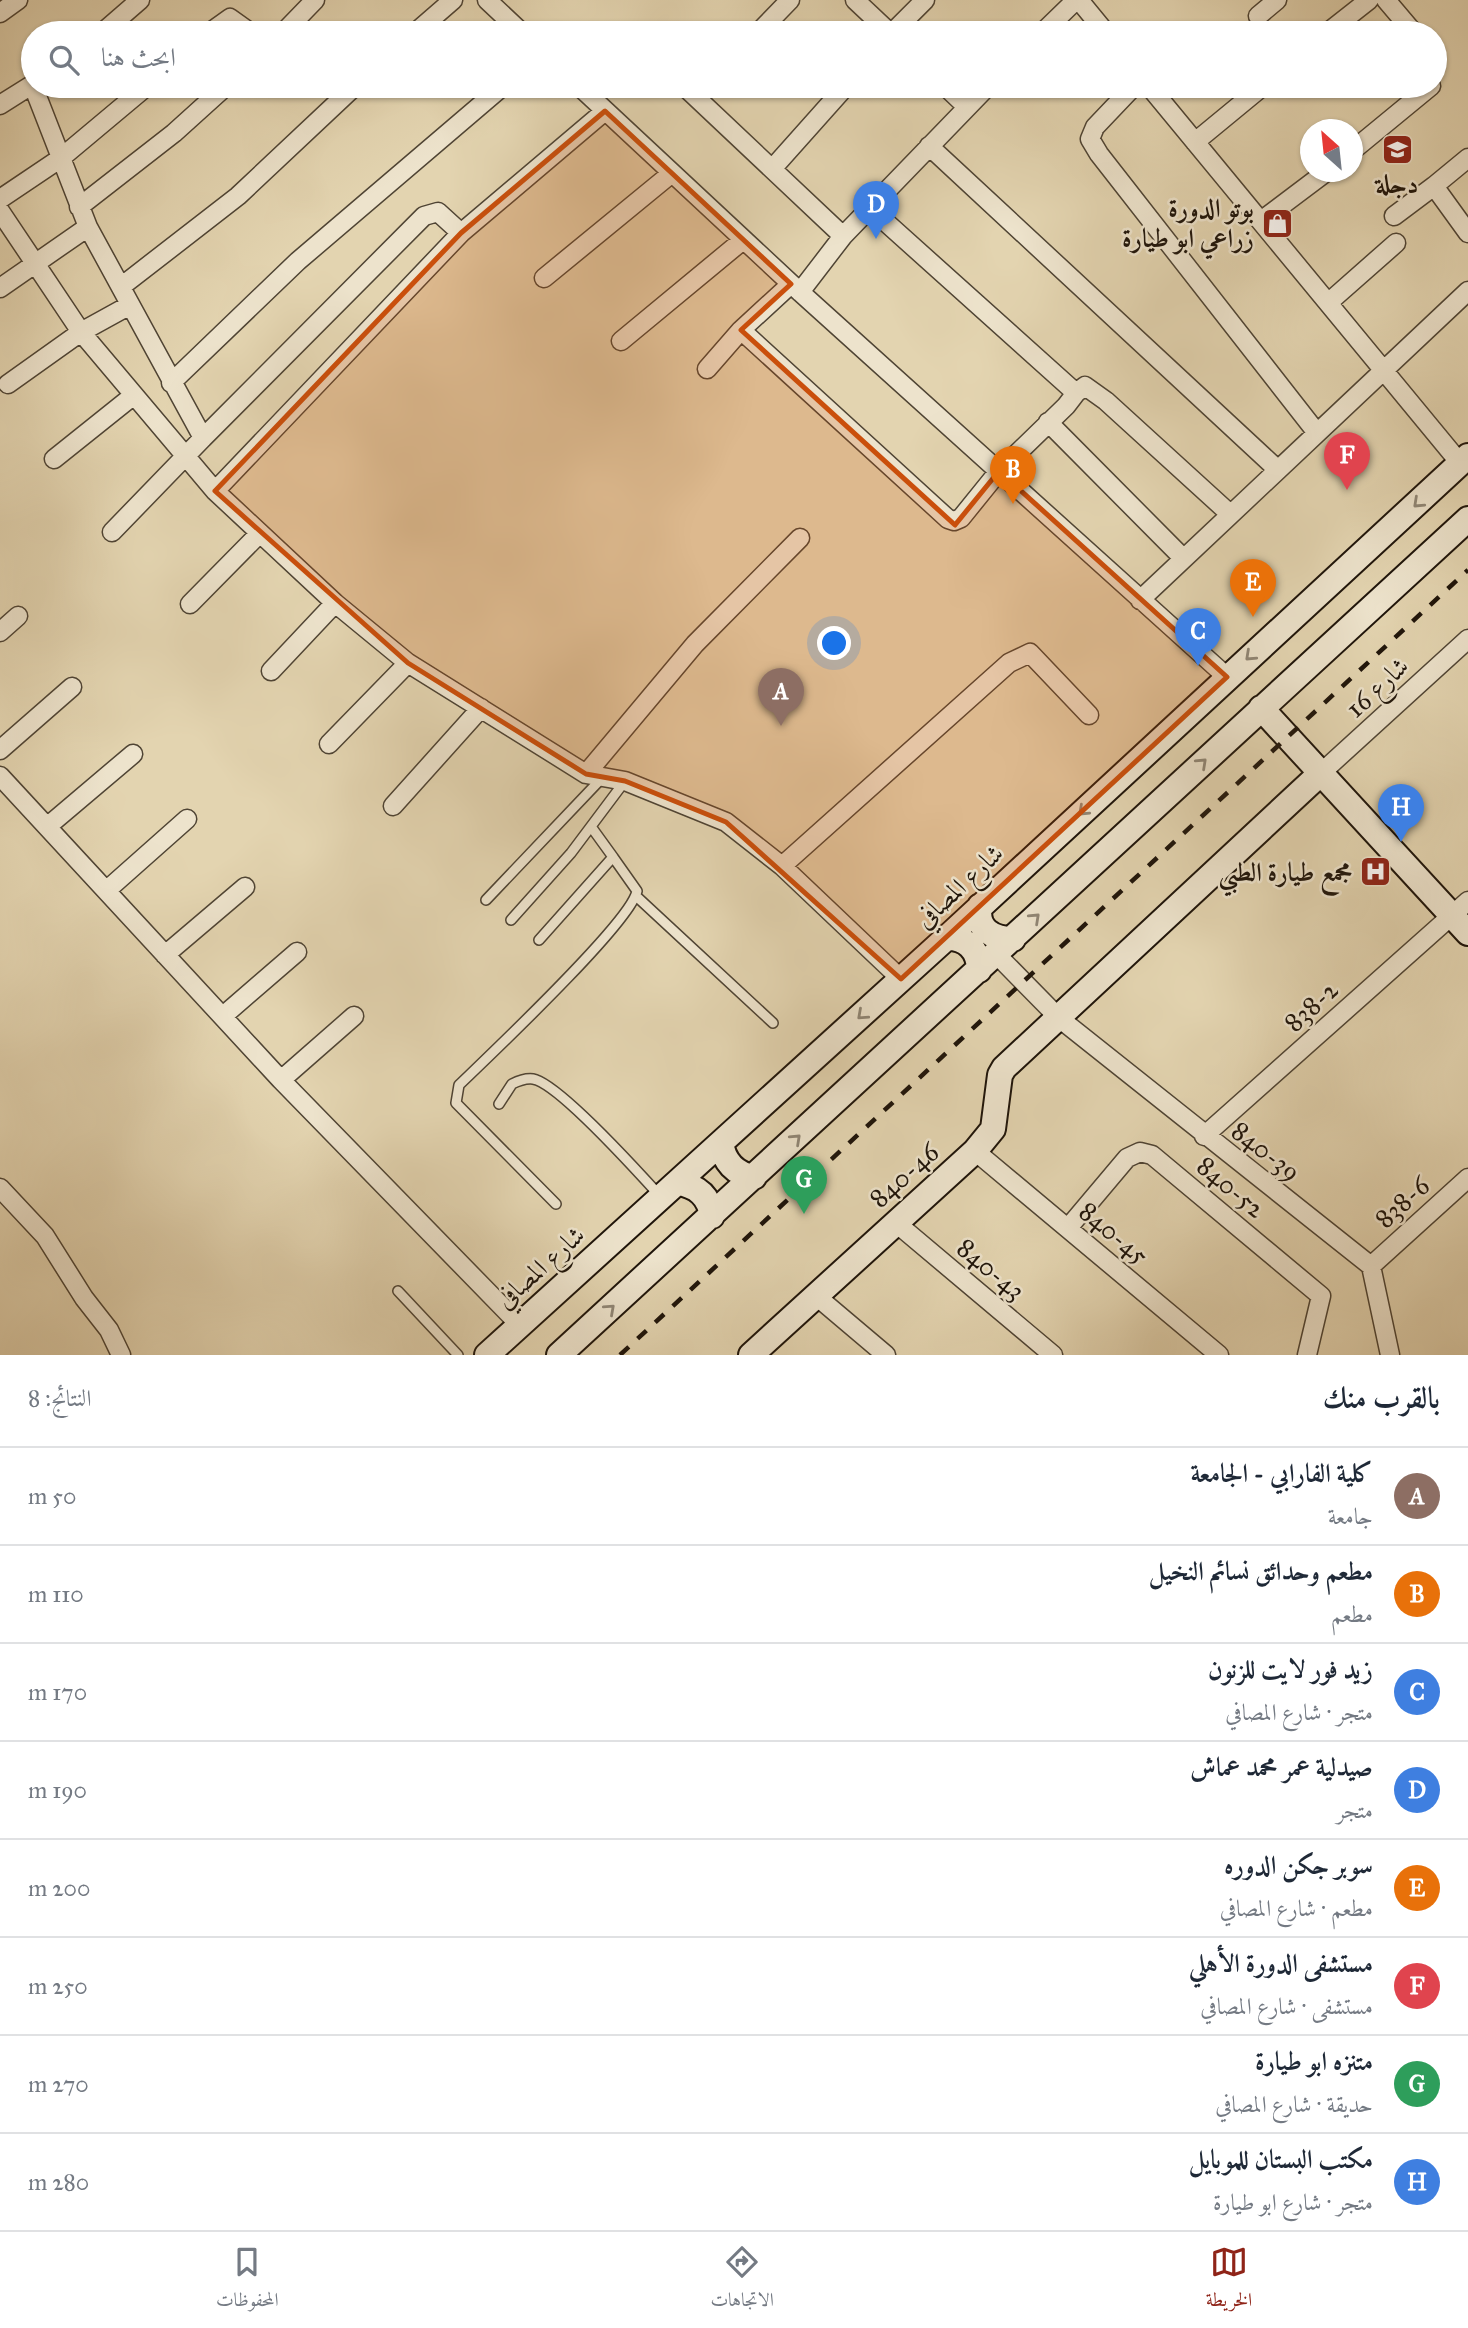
<!DOCTYPE html>
<html lang="ar">
<meta charset="utf-8">
<style>
:root{--surface:#fff;--page:#f2f2f3;--text:#1f2937;--muted:#747a83;--line:#e0e1e3;--accent:#8f2418}
body{margin:0;font-family:"IM FELL Great Primer",Amiri,serif;background:var(--page);color:var(--text);direction:rtl}
.compass{position:absolute;left:1300px;top:119px;width:63px;height:63px;border-radius:50%;background:var(--surface);box-shadow:0 2px 5px #0004;rotate:333deg}
.you{position:absolute;left:835px;top:644px;width:24px;height:24px;margin:-18px;border:5px solid #fff;border-radius:50%;background:#1a73e8;box-shadow:0 0 0 10px #1a73e833}
.badge{display:grid;place-items:center;width:46px;height:46px;border-radius:50%;background:var(--accent);color:#fff;font-size:23px;font-weight:700}
.pin{position:absolute;translate:-50% -58px;filter:drop-shadow(0 2px 4px #0008)}
.pin::after{content:'';position:absolute;top:37px;width:24px;height:21px;background:inherit;clip-path:polygon(0 0,100% 0,50% 100%)}
.list{margin:0;padding:0;list-style:none}
h2{display:flex;justify-content:space-between;align-items:center;height:91px;margin:0;padding:0 28px;font-size:30px}
h2 small{font-size:23px;font-weight:400;color:var(--muted)}
.list li{display:grid;grid-template-columns:46px 1fr auto;gap:21px;align-items:center;box-sizing:border-box;height:98px;padding:0 28px;border-top:2px solid var(--line)}
.list b{display:block;font-size:26px;white-space:nowrap}
.list p{margin:0;font-size:23px;white-space:nowrap;color:var(--muted)}
.list em{font-size:23px;font-style:normal;color:var(--muted)}
.icon{flex:none;width:38px;height:38px;fill:none;stroke:currentColor;stroke-width:2;stroke-linecap:round;stroke-linejoin:round}
.map{position:relative;flex:none;width:1468px;height:1355px;overflow:hidden;direction:ltr}
.search{position:absolute;background:var(--surface);box-shadow:0 2px 5px #0004;left:21px;right:21px;top:21px;height:77px;display:flex;align-items:center;gap:18px;box-sizing:border-box;padding:0 24px;border-radius:38px;color:var(--muted);font-size:26px}
.sheet{height:875px;background:var(--surface)}
nav{display:flex;justify-content:space-around;align-items:center;box-sizing:border-box;height:98px;border-top:2px solid var(--line);background:var(--surface);font-size:19px;color:var(--muted)}
nav a{display:grid;justify-items:center;gap:4px}
nav .on{color:var(--accent)}
.map>svg:first-child{display:block}
</style>
<div class="map">
<svg width="1468" height="1355" viewBox="0 0 1468 1355">
<rect width="100%" height="100%" fill="#e3d4b0"/>
<filter id="stains"><feTurbulence type="fractalNoise" baseFrequency=".00286" numOctaves="4"/><feColorMatrix values="0 0 0 0 .2 0 0 0 0 .09 0 0 0 0 .02 0 0 0 .5 -.17"/></filter>
<radialGradient id="worn" r=".72"><stop offset=".6" stop-color="#630" stop-opacity="0"/><stop offset="1" stop-color="#630" stop-opacity=".3"/></radialGradient>
<g fill="none" stroke-linecap="round" stroke-linejoin="round">
<defs>
<path id="lane" d="M636 896 773 1023
M486 900 602 778
M511 920 571 853 625 781
M539 940 613 857 592 828
M499 1104 512 1084C518 1081 525 1078 533 1079 558 1083 640 1174 660 1196
M556 1204 456 1103 459 1085C490 1055 631 922 637 891L613 857
M398 1291 458 1355"/>
<path id="street" d="M487 0 522 33
M855 0 890 33
M1079 0 1106 33
M1386 0 1414 33
M0 13 18 0
M1258 16 1277 0
M102 33 140 0
M209 33 230 18 251 33
M283 33 315 0
M415 33 453 0
M758 33 790 0
M892 33 925 0
M1042 33 1076 0
M1327 33 1369 0
M579 86 800 292 1227 677
M684 86 843 236
M945 86 967 107
M1134 86 1095 127 1090 139 1099 154 1317 433
M1149 86 1460 463
M0 105 30 86 35 91 88 227 203 438 112 532
M1195 142 1263 86
M929 146 1278 470
M1352 151 1431 86
M1468 158 1434 186 1468 233
M772 169 846 86
M0 199 61 158 147 86
M79 207 174 133 226 86
M0 211 81 332 215 491 335 603 408 663 586 774 625 781 726 822 782 866 901 979
M1394 216 1434 186
M1261 221 1326 172
M544 278 672 173
M122 286 238 196 355 86
M0 288 88 227
M800 292 843 236 988 86
M1328 303 1396 243
M741 330 948 519 954 521 961 518 999 471 1066 406 1076 393 870 208
M621 341 743 240
M707 369 741 330 791 284
M171 383 298 261 503 86
M8 384 81 332 130 305
M1076 393 1085 386 1106 401 1230 514
M1048 422 1183 558
M203 438 424 216 438 212 461 233
M54 459 134 395
M215 491 461 233 605 111
M1140 600 1468 291
M190 604 258 535
M0 632 18 616
M271 671 335 603
M329 744 408 663
M0 750 72 687
M1321 773 1468 639
M586 774 695 644 800 538
M0 776 281 1080 520 1325
M393 806 481 708
M48 826 133 754
M782 866 1009 663 1030 653 1089 715
M107 890 187 819
M996 954 1059 1018 1371 1266 1390 1355
M165 955 245 887
M223 1016 297 952
M281 1080 354 1016
M1204 1136 1468 901
M975 1151 1219 1355
M0 1188 45 1236 84 1298 109 1330 121 1355
M895 1222 1053 1355
M1068 1228 1127 1158 1140 1152 1152 1155 1321 1296 1307 1355
M1371 1266 1468 1178
M815 1295 886 1355"/>
<path id="secondary" d="M1261 708 1468 933
M980 906C975 929 993 939 1013 939
M946 938C966 937 979 950 979 970
M721 1143C724 1162 735 1174 754 1177
M678 1183C697 1186 709 1196 712 1216
M487 1355 953 932 1468 456
M559 1355 1468 519
M751 1355 975 1151 993 1129 1000 1075 1004 1068 1321 773"/>
</defs>
<!-- lane casing -->
<use href="#lane" stroke="#4f4434" stroke-width="12"/>
<!-- street casing -->
<use href="#street" stroke="#4f4434" stroke-width="21"/>
<!-- secondary casing -->
<use href="#secondary" stroke="#1e140a" stroke-width="28"/>
<!-- lane -->
<use href="#lane" stroke="#ede3cc" stroke-width="9"/>
<!-- street -->
<use href="#street" stroke="#ede3cc" stroke-width="18"/>
<!-- secondary -->
<use href="#secondary" stroke="#ede3cc" stroke-width="24"/>
<!-- rail -->
<path stroke="#1e140a" stroke-width="4.5" stroke-dasharray="12 12" stroke-linecap="butt" d="M620 1355 1468 570"/>
</g>
<!-- one-way arrows -->
<defs><path id="oneway-chevron" d="M-2-3.5L2.5 0L-2 3.5" fill="none" stroke-width="1.6" stroke-linecap="round" stroke-linejoin="round" transform="scale(1.75)"/></defs>
<g stroke="#908675">
<use href="#oneway-chevron" transform="translate(1418 503) rotate(137)"/>
<use href="#oneway-chevron" transform="translate(1250 656) rotate(137)"/>
<use href="#oneway-chevron" transform="translate(1202 763) rotate(-43)"/>
<use href="#oneway-chevron" transform="translate(1083 811) rotate(137)"/>
<use href="#oneway-chevron" transform="translate(1035 918) rotate(-43)"/>
<use href="#oneway-chevron" transform="translate(862 1015) rotate(138)"/>
<use href="#oneway-chevron" transform="translate(796 1139) rotate(-43)"/>
<use href="#oneway-chevron" transform="translate(610 1309) rotate(-42)"/>
</g>
<!-- marked area -->
<path fill="#ca4f0c" fill-opacity="0.2" stroke="#ca4f0c" stroke-width="5" stroke-linejoin="round" d="M605 111 791 284 741 330 955 525 999 471 1227 677 901 979 726 822 625 781 586 774 408 663 215 491 461 233Z"/>
<!-- icons -->
<defs>
<symbol id="university-square" viewBox="-11 -11 22 22"><rect x="-9" y="-9" width="18" height="18" rx="4" fill="#8f2418" stroke="#ede3cc"/><path d="M0-5L7-2L0 1L-7-2ZM-4 1L0 2.5L4 1V4Q0 6-4 4Z" fill="#fff"/></symbol>
<symbol id="shop-square" viewBox="-11 -11 22 22"><rect x="-9" y="-9" width="18" height="18" rx="4" fill="#8f2418" stroke="#ede3cc"/><path d="M-5-2.5h2.3a2.7 3.5 0 0 1 5.4 0H5L5.5 6h-11ZM-1.5-2.5h3a1.5 2.3 0 0 0-3 0Z" fill="#fff"/></symbol>
<symbol id="hospital-square" viewBox="-11 -11 22 22"><rect x="-9" y="-9" width="18" height="18" rx="4" fill="#8f2418" stroke="#ede3cc"/><path d="M-5-5h3v3.5h4V-5h3V5h-3V1.5h-4V5h-3Z" fill="#fff"/></symbol>
</defs>
<g fill-rule="evenodd">
<use href="#university-square" x="1380" y="132" width="35" height="35"/>
<use href="#shop-square" x="1260" y="206" width="35" height="35"/>
<use href="#hospital-square" x="1358" y="854" width="35" height="35"/>
</g>
<g text-anchor="middle" dominant-baseline="central" stroke-width="5" stroke-linejoin="round" paint-order="stroke">
<!-- poi labels -->
<g font-size="26" font-weight="bold" fill="#1e140a" stroke="#ede3cc" text-anchor="end">
<text x="1397" y="184" text-anchor="middle">دجلة</text>
<text x="1254" y="208">بوتو الدورة<tspan x="1254" dy="30">زراعي ابو طيارة</tspan></text>
<text x="1352" y="872">مجمع طيارة الطبي</text>
</g>
<!-- street labels -->
<g font-size="26" fill="#1e140a" stroke="#ede3cc">
<text transform="translate(1377 687) rotate(-43)">شارع 16</text>
<text transform="translate(959 886) rotate(-43)">شارع المصافي</text>
<text transform="translate(1311 1006) rotate(-42)">838-2</text>
<text transform="translate(1266 1151) rotate(38)">840-39</text>
<text transform="translate(904 1175) rotate(-42)">840-46</text>
<text transform="translate(1231 1187) rotate(40)">840-52</text>
<text transform="translate(1402 1202) rotate(-42)">838-6</text>
<text transform="translate(1114 1233) rotate(40)">840-45</text>
<text transform="translate(540 1267) rotate(-42)">شارع المصافي</text>
<text transform="translate(991 1269) rotate(40)">840-43</text>
</g>
</g>
<rect width="100%" height="100%" filter="url(#stains)"/>
<rect width="100%" height="100%" fill="url(#worn)"/>
</svg>
<svg class="compass" viewBox="-18 -18 36 36"><path d="M0-13l5 13h-10z" fill="#e53935"/><path d="M0 13l5-13h-10z" fill="#747a83"/></svg>
<div class="you"></div>
<div class="pin badge" style="left:781px;top:726px;background:#8d6e63">A</div>
<div class="pin badge" style="left:1013px;top:504px;background:#e8710a">B</div>
<div class="pin badge" style="left:1198px;top:666px;background:#3f7fe0">C</div>
<div class="pin badge" style="left:876px;top:239px;background:#3f7fe0">D</div>
<div class="pin badge" style="left:1253px;top:617px;background:#e8710a">E</div>
<div class="pin badge" style="left:1347px;top:490px;background:#e0444e">F</div>
<div class="pin badge" style="left:804px;top:1214px;background:#2e9e5b">G</div>
<div class="pin badge" style="left:1401px;top:842px;background:#3f7fe0">H</div>
<div class="search"><svg class="icon" aria-label="search" viewBox="0 0 24 24"><circle cx="10" cy="10" r="6"/><path d="M15 15l6 6"/></svg>ابحث هنا</div>
</div>
<section class="sheet">
<h2>بالقرب منك<small>النتائج: 8</small></h2>
<ul class="list">
<li><span class="badge" style="background:#8d6e63">A</span><div><b>كلية الفارابي - الجامعة</b><p>جامعة</p></div><em>50 m</em></li>
<li><span class="badge" style="background:#e8710a">B</span><div><b>مطعم وحدائق نسائم النخيل</b><p>مطعم</p></div><em>110 m</em></li>
<li><span class="badge" style="background:#3f7fe0">C</span><div><b>زيد فور لايت للزنون</b><p>متجر · شارع المصافي</p></div><em>170 m</em></li>
<li><span class="badge" style="background:#3f7fe0">D</span><div><b>صيدلية عمر محمد عماش</b><p>متجر</p></div><em>190 m</em></li>
<li><span class="badge" style="background:#e8710a">E</span><div><b>سوبر جكن الدوره</b><p>مطعم · شارع المصافي</p></div><em>200 m</em></li>
<li><span class="badge" style="background:#e0444e">F</span><div><b>مستشفى الدورة الأهلي</b><p>مستشفى · شارع المصافي</p></div><em>250 m</em></li>
<li><span class="badge" style="background:#2e9e5b">G</span><div><b>متنزه ابو طيارة</b><p>حديقة · شارع المصافي</p></div><em>270 m</em></li>
<li><span class="badge" style="background:#3f7fe0">H</span><div><b>مكتب البستان للموبايل</b><p>متجر · شارع ابو طيارة</p></div><em>280 m</em></li>
</ul>
</section>
<nav>
<a class="on"><svg class="icon" aria-label="map" viewBox="0 0 24 24"><path d="M3 6l6-2 6 2 6-2v14l-6 2-6-2-6 2zM9 4v14M15 6v14"/></svg>الخريطة</a>
<a><svg class="icon" aria-label="directions" viewBox="0 0 24 24"><path d="M12 3l9 9-9 9-9-9zM9 14v-3h6M13 9l2 2-2 2"/></svg>الاتجاهات</a>
<a><svg class="icon" aria-label="saved" viewBox="0 0 24 24"><path d="M7 4h10v16l-5-4-5 4z"/></svg>المحفوظات</a>
</nav>
